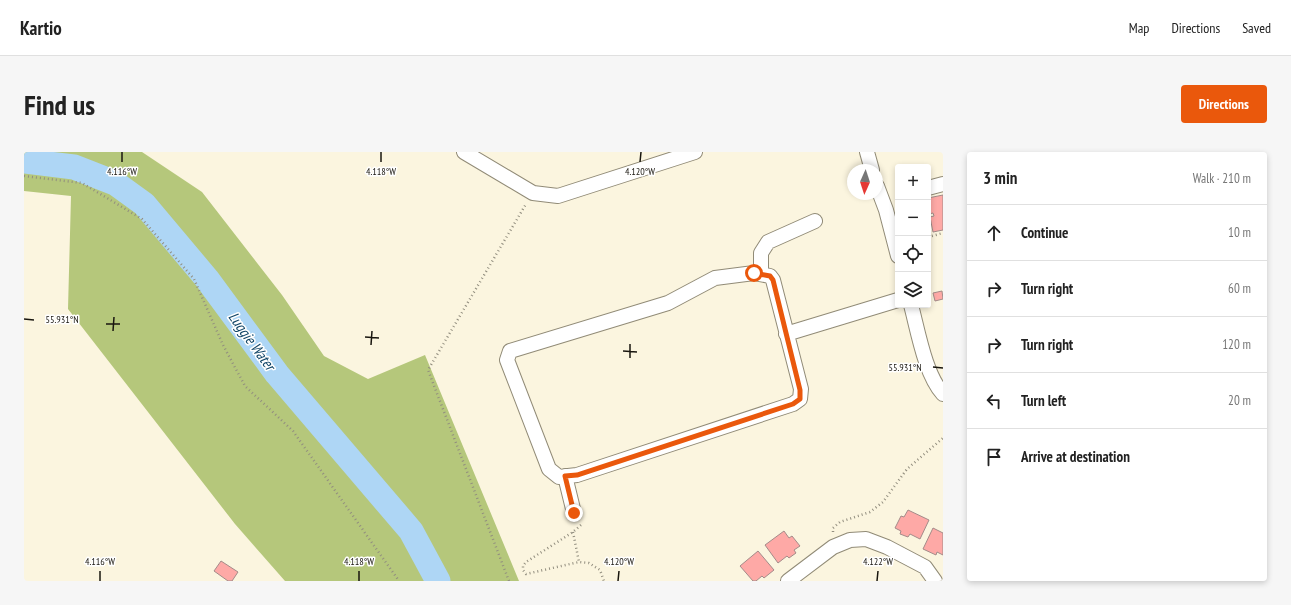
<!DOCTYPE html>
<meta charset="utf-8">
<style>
:root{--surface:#fff;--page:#f6f6f6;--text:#222;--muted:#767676;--line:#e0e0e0;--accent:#ea580c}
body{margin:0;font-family:"PT Sans Narrow",sans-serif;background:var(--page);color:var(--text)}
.controls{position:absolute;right:12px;top:12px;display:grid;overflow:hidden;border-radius:4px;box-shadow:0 2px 6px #0003}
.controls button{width:36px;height:36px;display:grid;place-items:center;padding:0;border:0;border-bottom:1px solid var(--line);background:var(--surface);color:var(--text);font:20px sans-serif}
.compass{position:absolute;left:823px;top:12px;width:36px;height:36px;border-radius:50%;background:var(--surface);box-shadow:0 2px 6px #0003;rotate:183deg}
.stop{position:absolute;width:12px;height:12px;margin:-9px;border:3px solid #ea580c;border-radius:50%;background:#fff}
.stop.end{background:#ea580c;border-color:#fff;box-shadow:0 1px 4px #0008}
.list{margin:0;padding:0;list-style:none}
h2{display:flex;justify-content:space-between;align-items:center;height:52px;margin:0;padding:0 16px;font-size:17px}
h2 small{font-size:13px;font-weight:400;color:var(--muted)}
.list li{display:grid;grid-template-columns:26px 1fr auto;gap:12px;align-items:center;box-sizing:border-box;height:56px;padding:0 16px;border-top:1px solid var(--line)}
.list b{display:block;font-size:15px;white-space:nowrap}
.list em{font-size:13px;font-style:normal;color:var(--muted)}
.icon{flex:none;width:22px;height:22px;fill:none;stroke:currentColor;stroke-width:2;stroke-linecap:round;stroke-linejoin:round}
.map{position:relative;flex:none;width:919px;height:429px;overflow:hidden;border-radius:4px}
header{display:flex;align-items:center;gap:24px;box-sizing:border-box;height:56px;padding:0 20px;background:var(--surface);border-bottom:1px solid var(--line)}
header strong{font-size:19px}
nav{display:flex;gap:22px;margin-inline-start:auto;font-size:14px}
.intro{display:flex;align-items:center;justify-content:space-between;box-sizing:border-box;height:96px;padding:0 24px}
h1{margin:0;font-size:28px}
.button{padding:10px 18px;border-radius:4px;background:var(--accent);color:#fff;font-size:14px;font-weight:700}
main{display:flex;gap:24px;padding:0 24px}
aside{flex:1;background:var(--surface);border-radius:4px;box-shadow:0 2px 6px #0003}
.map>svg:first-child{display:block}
</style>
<header>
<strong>Kartio</strong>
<nav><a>Map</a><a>Directions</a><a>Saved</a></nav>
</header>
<div class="intro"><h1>Find us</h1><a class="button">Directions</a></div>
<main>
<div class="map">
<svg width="919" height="429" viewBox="0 0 919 429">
<rect width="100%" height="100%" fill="#fbf5df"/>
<!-- forest -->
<path fill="#b5c77b" d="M0 0H118L178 40 258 143 300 204 344 227 401 203 495 429H261L211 372 44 157 47 44 0 39Z"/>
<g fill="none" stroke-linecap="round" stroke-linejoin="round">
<!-- river -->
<path stroke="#aed6f5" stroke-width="25" d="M0 9 50 15 91 31 120 52 183 127 253 222 387 379 414 429"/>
</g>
<!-- building -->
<path fill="#fea9a6" stroke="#a38b89" d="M919 43V78L909 80 906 65 910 64 909 61 905 62 904 46Z
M918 139 919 147 911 149 909 141Z
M884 358 905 368 896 387 886 382 884 385 876 382 877 379 871 376 877 364 880 365Z
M909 376 919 381V403L913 400 912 403 899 397Z
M760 379 765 386 768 384 776 394 770 398 772 401 765 406 763 404 754 411 741 393Z
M734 399 750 418 740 426 738 424 732 429H729L716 414Z
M197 409 214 420 208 429H204L190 419Z"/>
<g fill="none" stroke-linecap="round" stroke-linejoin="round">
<defs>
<path id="minor" d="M440 0 509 41 534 44 671 0
M843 0 848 18
M853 34 862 58 874 104
M904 36 919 32
M730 121 746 124 749 128 777 237 776 247 769 252 553 323 535 325 525 317 483 208 486 199 644 151 691 126Z
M737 122V101L744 90 791 69
M887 153C894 179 901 222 919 242
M762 182 874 148
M541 324 550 361
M764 429 809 395 826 388 842 387 863 395 901 415 911 429"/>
</defs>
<!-- minor casing -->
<use href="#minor" stroke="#918b77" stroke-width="16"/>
<!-- path -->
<path stroke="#928e7f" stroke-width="2.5" stroke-dasharray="1 3" stroke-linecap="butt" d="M0 24 58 31 118 67 170 127 199 193 221 234 269 279 375 429
M904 85 919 81
M557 373 549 380 502 410 499 414V418L502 422 555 410 565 411 576 418 580 429
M549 380 555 410
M809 380V376L816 370 846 360 859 350 883 317 919 286
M485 429 404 218 502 52"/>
<!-- minor -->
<use href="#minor" stroke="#fff" stroke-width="14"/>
</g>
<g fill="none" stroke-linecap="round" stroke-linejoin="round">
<!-- route -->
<path stroke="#ea580c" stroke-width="5" d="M550 361 541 324 553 323 769 252 776 247V238L749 128 746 124 730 121"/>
</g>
<!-- ticks -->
<path fill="none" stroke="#19160f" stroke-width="1.5" d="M98 10V0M357 10V0M616 10 617 0M0 167 10 168M82 172H96M89 179 90 165M341 185 355 186M347 193 348 179M599 199 613 200M606 206V192M909 215 919 216M76 429V419M335 429V419M594 429 595 419M853 429 854 419"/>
<g text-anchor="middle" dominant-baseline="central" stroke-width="3" stroke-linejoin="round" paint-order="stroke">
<!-- water labels -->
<g font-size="15" font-style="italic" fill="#124668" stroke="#fff">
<text transform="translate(228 189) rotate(54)">Luggie Water</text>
</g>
</g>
<g font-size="10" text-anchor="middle" fill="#19160f" stroke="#fff" stroke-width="3" stroke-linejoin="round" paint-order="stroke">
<text x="98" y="23">4.116°W</text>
<text x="357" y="23">4.118°W</text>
<text x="616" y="23">4.120°W</text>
<text x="38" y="171">55.931°N</text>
<text x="881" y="219">55.931°N</text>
<text x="76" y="413">4.116°W</text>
<text x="335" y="413">4.118°W</text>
<text x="595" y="413">4.120°W</text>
<text x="854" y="413">4.122°W</text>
</g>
</svg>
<div class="controls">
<button>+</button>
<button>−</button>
<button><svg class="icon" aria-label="locate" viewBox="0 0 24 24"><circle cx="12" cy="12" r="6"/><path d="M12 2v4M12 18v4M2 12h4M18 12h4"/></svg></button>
<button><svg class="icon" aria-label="layers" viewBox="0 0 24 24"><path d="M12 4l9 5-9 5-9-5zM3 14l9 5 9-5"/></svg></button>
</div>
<svg class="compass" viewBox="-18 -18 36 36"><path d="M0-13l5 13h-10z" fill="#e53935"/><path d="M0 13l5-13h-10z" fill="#767676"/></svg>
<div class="stop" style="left:730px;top:121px"></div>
<div class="stop end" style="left:550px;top:361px"></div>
</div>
<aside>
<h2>3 min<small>Walk · 210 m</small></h2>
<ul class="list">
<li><svg class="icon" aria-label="ahead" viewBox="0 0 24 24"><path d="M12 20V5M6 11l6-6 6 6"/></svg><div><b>Continue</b></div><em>10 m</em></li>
<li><svg class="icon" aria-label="right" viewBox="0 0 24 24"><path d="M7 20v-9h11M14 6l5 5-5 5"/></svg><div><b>Turn right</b></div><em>60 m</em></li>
<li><svg class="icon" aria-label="right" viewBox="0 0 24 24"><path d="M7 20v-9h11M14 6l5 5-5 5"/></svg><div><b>Turn right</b></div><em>120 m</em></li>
<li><svg class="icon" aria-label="left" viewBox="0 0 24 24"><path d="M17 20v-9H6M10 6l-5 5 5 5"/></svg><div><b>Turn left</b></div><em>20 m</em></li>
<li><svg class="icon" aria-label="arrive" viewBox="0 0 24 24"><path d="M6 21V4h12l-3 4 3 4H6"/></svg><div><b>Arrive at destination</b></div></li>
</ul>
</aside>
</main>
